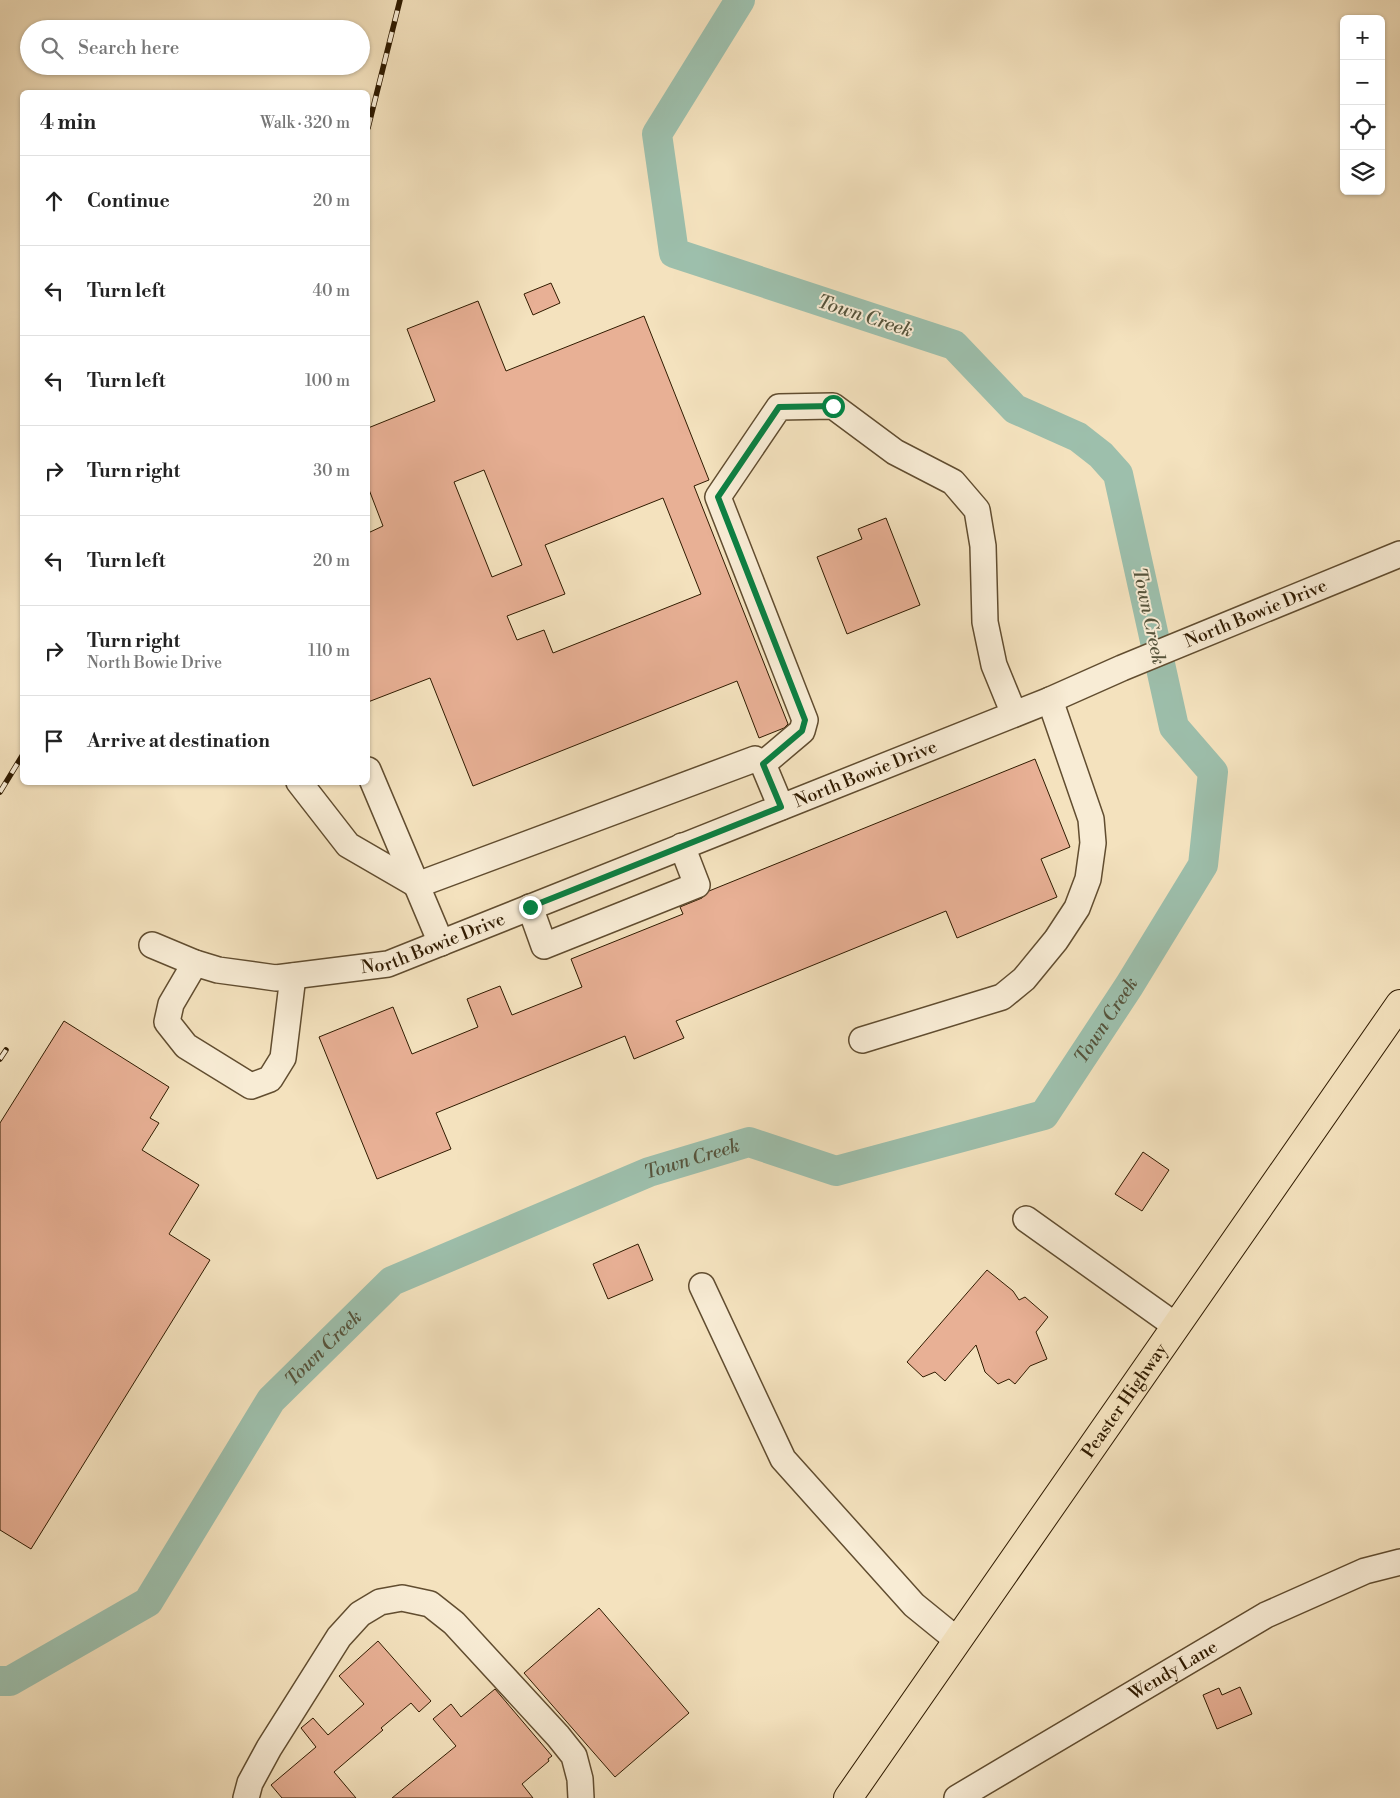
<!DOCTYPE html>
<meta charset="utf-8">
<style>
:root{--surface:#fff;--page:#f2f2f2;--text:#222;--muted:#767676;--line:#e0e0e0}
body{margin:0;font-family:"Libre Bodoni",serif;background:var(--page);color:var(--text)}
.controls{position:absolute;right:15px;top:15px;display:grid;overflow:hidden;border-radius:8px;box-shadow:0 1px 4px #0004}
.controls button{width:45px;height:45px;display:grid;place-items:center;padding:0;border:0;border-bottom:1px solid var(--line);background:var(--surface);color:var(--text);font:25px sans-serif}
.stop{position:absolute;width:15px;height:15px;margin:-11px;border:4px solid #0b8043;border-radius:50%;background:#fff}
.stop.end{background:#0b8043;border-color:#fff;box-shadow:0 1px 5px #0008}
.list{margin:0;padding:0;list-style:none}
h2{display:flex;justify-content:space-between;align-items:center;height:65px;margin:0;padding:0 20px;font-size:21px}
h2 small{font-size:16px;font-weight:400;color:var(--muted)}
.list li{display:grid;grid-template-columns:32px 1fr auto;gap:15px;align-items:center;box-sizing:border-box;height:90px;padding:0 20px;border-top:1px solid var(--line)}
.list b{display:block;font-size:19px;white-space:nowrap}
.list p{margin:0;font-size:16px;white-space:nowrap;color:var(--muted)}
.list em{font-size:16px;font-style:normal;color:var(--muted)}
.icon{flex:none;width:28px;height:28px;fill:none;stroke:currentColor;stroke-width:2;stroke-linecap:round;stroke-linejoin:round}
.map{position:relative;flex:none;width:1400px;height:1798px;overflow:hidden}
.search{position:absolute;background:var(--surface);box-shadow:0 1px 4px #0004;left:20px;top:20px;width:350px;height:55px;display:flex;align-items:center;gap:12px;box-sizing:border-box;padding:0 18px;border-radius:28px;color:var(--muted);font-size:19px}
.panel{position:absolute;background:var(--surface);box-shadow:0 1px 4px #0004;left:20px;top:90px;width:350px;height:695px;border-radius:8px}
.map>svg:first-child{display:block}
</style>
<div class="map">
<svg width="1400" height="1798" viewBox="0 0 1400 1798">
<rect width="100%" height="100%" fill="#f4e2be"/>
<filter id="stains"><feTurbulence type="fractalNoise" baseFrequency=".004" numOctaves="4"/><feColorMatrix values="0 0 0 0 .2 0 0 0 0 .09 0 0 0 0 .02 0 0 0 .5 -.17"/></filter>
<radialGradient id="worn" r=".72"><stop offset=".6" stop-color="#630" stop-opacity="0"/><stop offset="1" stop-color="#630" stop-opacity=".3"/></radialGradient>
<g fill="none" stroke-linecap="round" stroke-linejoin="round">
<!-- river -->
<path stroke="#9dbfac" stroke-width="30" id="s1" d="M0 1681H10L148 1602 271 1400 392 1281 649 1172 749 1142 836 1171 1044 1115 1129 986 1203 865 1213 772 1174 727 1118 474 1101 455 1078 437 1015 409 954 345 674 253 657 134 740 0"/>
</g>
<!-- building -->
<path fill="#e8b095" stroke="#301b00" fill-rule="evenodd" d="M551 283 560 303 533 315 524 294Z
M478 301 506 371 644 316 709 480 694 486 788 724 784 728 759 738 737 681 473 786 430 678 368 702V533L383 526 368 487V428L435 401 407 329ZM484 470 522 565 492 577 454 482ZM663 498 701 594 553 653 544 630 517 640 507 616 565 594 545 545Z
M886 518 920 605 847 634 817 557 862 539 858 529Z
M1035 759 1070 847 1041 859 1057 897 957 938 946 911 676 1021 684 1038 634 1059 625 1036 436 1113 451 1149 377 1179 319 1037 393 1007 412 1054 478 1027 467 999 500 986 512 1015 582 987 571 959 683 914 680 907 702 898 709 891Z
M64 1021 169 1087 150 1118 159 1123 142 1150 199 1185 169 1234 210 1260 31 1549 0 1530V1123Z
M1143 1152 1169 1170 1142 1211 1115 1194Z
M638 1244 653 1280 608 1299 593 1264Z
M987 1270 1013 1291 1019 1300 1025 1297 1048 1317 1036 1332 1047 1359 1030 1366 1015 1384 1009 1379 998 1384 985 1372 976 1345 945 1381 935 1372 923 1377 907 1362Z
M599 1608 689 1713 615 1777 524 1673Z
M378 1641 431 1701 419 1712 411 1703 381 1728 383 1730 334 1772 356 1798H282L271 1785 316 1747 301 1728 313 1718 328 1735 364 1704 339 1676Z
M1240 1687 1252 1714 1217 1729 1203 1695 1219 1688 1222 1695Z
M495 1689 552 1756 548 1759 549 1761 522 1784 533 1798H392L456 1746 433 1719 451 1704 461 1717Z"/>
<g fill="none" stroke-linecap="round" stroke-linejoin="round">
<defs>
<g id="minor">
<path d="M763 764 802 731 805 720 718 497 779 407 833 406 895 452 953 482 977 510 983 546 985 622 994 665 1014 714"/>
<path d="M368 770 441 943"/>
<path d="M299 782 348 845 417 885"/>
<path d="M417 885 755 759 763 764 781 807"/>
<path d="M530 907 544 946 697 885 682 846"/>
<path id="s2" d="M152 945 195 963 218 970 276 978 388 964 1050 700 1122 668 1400 554"/>
<path d="M195 963 171 1004 167 1022 186 1046 251 1086 270 1079 283 1058 293 976"/>
<path d="M862 1040 1002 997 1024 979 1056 940 1077 908 1088 879 1093 843 1091 819 1050 700"/>
<path d="M1026 1219 1176 1326"/>
<path d="M702 1286 783 1459 914 1605 957 1640"/>
<path d="M246 1798 250 1783 269 1748 339 1637 360 1614 380 1602 402 1598 430 1604 454 1623 558 1736 574 1756 580 1779 581 1798"/>
<path id="s3" d="M957 1798 1266 1615 1365 1571 1400 1562"/>
</g>
<g id="major">
<path id="s4" d="M848 1798 1400 1004"/>
</g>
</defs>
<!-- minor casing -->
<use href="#minor" stroke="#614d30" stroke-width="28"/>
<!-- major casing -->
<use href="#major" stroke="#301b00" stroke-width="30"/>
<!-- minor -->
<use href="#minor" stroke="#f8ecd5" stroke-width="25"/>
<!-- major -->
<use href="#major" stroke="#f4e2be" stroke-width="28"/>
<defs>
<path id="rail" d="M368 128 400 0
M0 792 22 756
M0 1059 6 1050"/>
</defs>
<!-- rail casing -->
<use href="#rail" stroke="#301b00" stroke-width="5.5"/>
<!-- rail -->
<use href="#rail" stroke="#f8ecd5" stroke-width="4" stroke-dasharray="11" stroke-linecap="butt"/>
</g>
<g fill="none" stroke-linecap="round" stroke-linejoin="round">
<!-- route -->
<path stroke="#0b8043" stroke-width="6" d="M530 907 781 807 763 764 802 731 805 720 718 497 779 407 833 406"/>
</g>
<g text-anchor="middle" dominant-baseline="central" stroke-width="4" stroke-linejoin="round" paint-order="stroke">
<!-- street labels -->
<g font-size="18" fill="#301b00" stroke="#f8ecd5">
<text stroke="none"><textPath href="#s2" startOffset="1178">North Bowie Drive</textPath></text>
<text stroke="none"><textPath href="#s2" startOffset="756">North Bowie Drive</textPath></text>
<text stroke="none"><textPath href="#s2" startOffset="291">North Bowie Drive</textPath></text>
<text stroke="none"><textPath href="#s4" startOffset="484">Peaster Highway</textPath></text>
<text stroke="none"><textPath href="#s3" startOffset="251">Wendy Lane</textPath></text>
</g>
<!-- water labels -->
<g font-size="19" font-style="italic" fill="#56543c" stroke="#f8ecd5">
<text transform="translate(865 316) rotate(18)">Town Creek</text>
<text transform="translate(1149 616) rotate(78)">Town Creek</text>
<text stroke="none"><textPath href="#s1" startOffset="1379">Town Creek</textPath></text>
<text stroke="none"><textPath href="#s1" startOffset="899">Town Creek</textPath></text>
<text stroke="none"><textPath href="#s1" startOffset="479">Town Creek</textPath></text>
</g>
</g>
<rect width="100%" height="100%" filter="url(#stains)"/>
<rect width="100%" height="100%" fill="url(#worn)"/>
</svg>
<div class="controls">
<button>+</button>
<button>−</button>
<button><svg class="icon" aria-label="locate" viewBox="0 0 24 24"><circle cx="12" cy="12" r="6"/><path d="M12 2v4M12 18v4M2 12h4M18 12h4"/></svg></button>
<button><svg class="icon" aria-label="layers" viewBox="0 0 24 24"><path d="M12 4l9 5-9 5-9-5zM3 14l9 5 9-5"/></svg></button>
</div>
<div class="stop" style="left:833px;top:406px"></div>
<div class="stop end" style="left:530px;top:907px"></div>
<div class="search"><svg class="icon" aria-label="search" viewBox="0 0 24 24"><circle cx="10" cy="10" r="6"/><path d="M15 15l6 6"/></svg>Search here</div>
<section class="panel">
<h2>4 min<small>Walk · 320 m</small></h2>
<ul class="list">
<li><svg class="icon" aria-label="ahead" viewBox="0 0 24 24"><path d="M12 20V5M6 11l6-6 6 6"/></svg><div><b>Continue</b></div><em>20 m</em></li>
<li><svg class="icon" aria-label="left" viewBox="0 0 24 24"><path d="M17 20v-9H6M10 6l-5 5 5 5"/></svg><div><b>Turn left</b></div><em>40 m</em></li>
<li><svg class="icon" aria-label="left" viewBox="0 0 24 24"><path d="M17 20v-9H6M10 6l-5 5 5 5"/></svg><div><b>Turn left</b></div><em>100 m</em></li>
<li><svg class="icon" aria-label="right" viewBox="0 0 24 24"><path d="M7 20v-9h11M14 6l5 5-5 5"/></svg><div><b>Turn right</b></div><em>30 m</em></li>
<li><svg class="icon" aria-label="left" viewBox="0 0 24 24"><path d="M17 20v-9H6M10 6l-5 5 5 5"/></svg><div><b>Turn left</b></div><em>20 m</em></li>
<li><svg class="icon" aria-label="right" viewBox="0 0 24 24"><path d="M7 20v-9h11M14 6l5 5-5 5"/></svg><div><b>Turn right</b><p>North Bowie Drive</p></div><em>110 m</em></li>
<li><svg class="icon" aria-label="arrive" viewBox="0 0 24 24"><path d="M6 21V4h12l-3 4 3 4H6"/></svg><div><b>Arrive at destination</b></div></li>
</ul>
</section>
</div>
